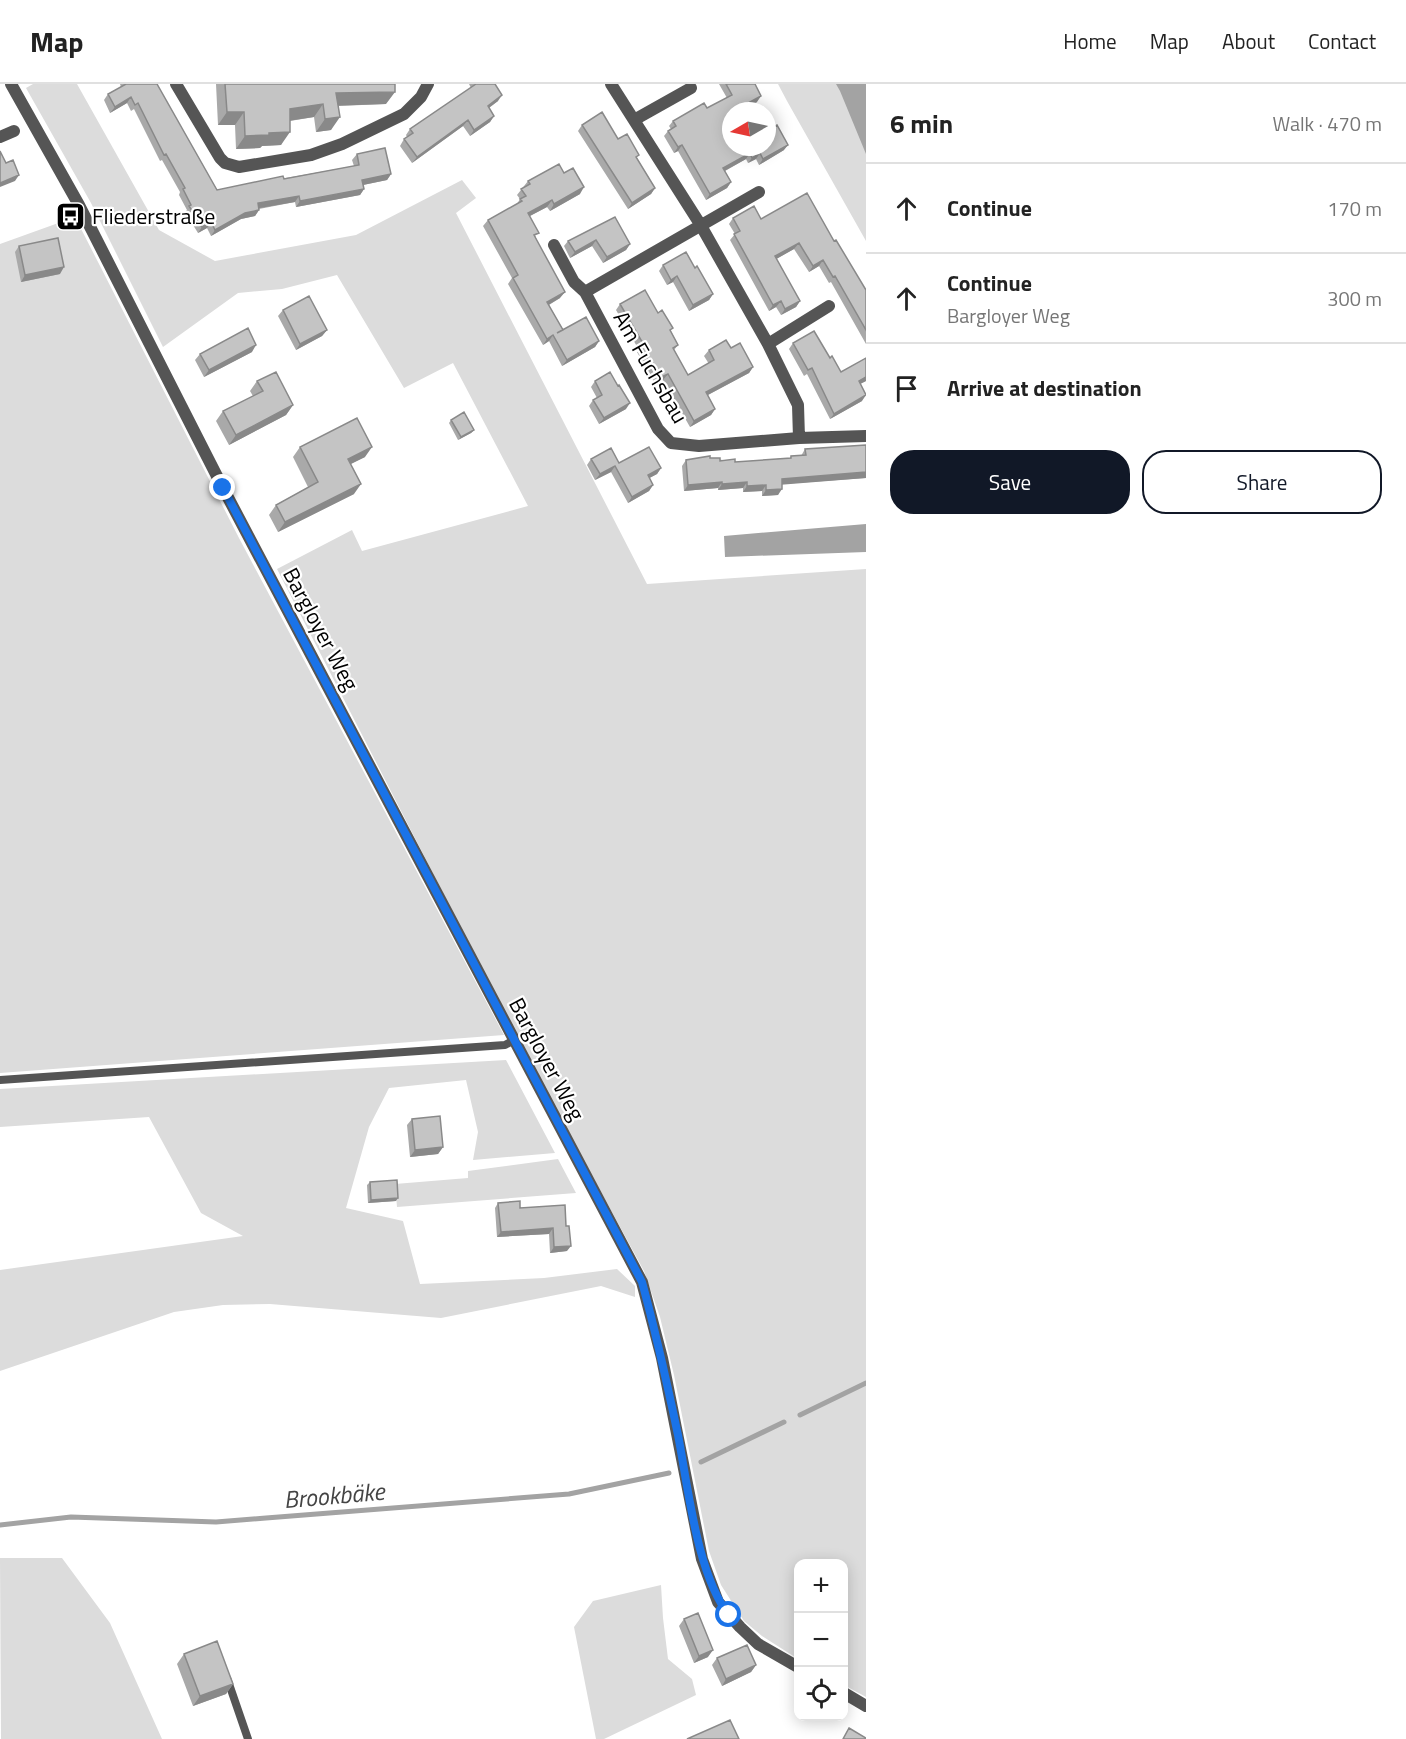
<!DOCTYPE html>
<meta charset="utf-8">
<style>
:root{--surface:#fff;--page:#f6f6f6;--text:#222;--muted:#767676;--line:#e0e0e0;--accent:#111827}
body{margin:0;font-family:"Titillium Web",sans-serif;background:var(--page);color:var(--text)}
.controls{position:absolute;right:18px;bottom:18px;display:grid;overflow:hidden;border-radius:12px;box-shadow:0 3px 15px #0003}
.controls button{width:54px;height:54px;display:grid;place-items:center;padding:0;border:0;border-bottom:2px solid var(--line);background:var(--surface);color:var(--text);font:30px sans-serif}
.compass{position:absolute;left:722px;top:18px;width:54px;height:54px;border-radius:50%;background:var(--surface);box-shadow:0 3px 15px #0003;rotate:261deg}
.stop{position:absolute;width:18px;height:18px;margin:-14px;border:4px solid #1a73e8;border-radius:50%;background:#fff}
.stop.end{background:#1a73e8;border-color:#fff;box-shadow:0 2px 6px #0008}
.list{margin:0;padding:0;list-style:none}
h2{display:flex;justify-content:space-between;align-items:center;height:78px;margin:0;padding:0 24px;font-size:26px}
h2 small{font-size:20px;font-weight:400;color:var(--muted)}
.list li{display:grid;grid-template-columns:39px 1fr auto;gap:18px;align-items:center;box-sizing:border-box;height:90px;padding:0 24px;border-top:2px solid var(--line)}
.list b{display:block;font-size:22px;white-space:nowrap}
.list p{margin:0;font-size:20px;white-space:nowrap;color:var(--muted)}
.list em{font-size:20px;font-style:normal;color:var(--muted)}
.actions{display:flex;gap:12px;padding:18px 24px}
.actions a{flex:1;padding:14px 0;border:2px solid var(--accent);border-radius:24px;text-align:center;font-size:21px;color:var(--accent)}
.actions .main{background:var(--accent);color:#fff}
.icon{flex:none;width:33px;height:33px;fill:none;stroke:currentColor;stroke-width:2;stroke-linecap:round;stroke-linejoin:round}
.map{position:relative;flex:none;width:866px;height:1655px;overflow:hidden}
header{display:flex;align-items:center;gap:36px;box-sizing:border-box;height:84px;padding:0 30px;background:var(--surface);border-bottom:2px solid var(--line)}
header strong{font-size:28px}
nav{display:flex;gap:33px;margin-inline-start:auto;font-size:21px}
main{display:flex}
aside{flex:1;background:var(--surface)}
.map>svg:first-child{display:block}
</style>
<header>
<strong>Map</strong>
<nav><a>Home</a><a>Map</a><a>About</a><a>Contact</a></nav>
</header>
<main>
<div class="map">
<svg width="866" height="1655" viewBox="0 0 866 1655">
<rect width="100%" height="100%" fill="#fff"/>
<!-- green -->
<path fill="#dcdcdc" d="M33 0H77L159 146 215 177 356 151 462 96 476 114 456 129 647 500 866 485V1613L844 1601V1480H798V1575L762 1552 744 1537 721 1501 709 1467 674 1291 660 1233 644 1187 520 959 277 485 352 446 362 467 528 422 453 279 404 304 337 191 282 205 238 209 163 263 91 119 26 4Z
M778 0H866V157L787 17Z
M75 133 239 454 504 951 0 989V160Z
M506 976 555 1069 473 1076 478 1048 466 996 389 1004 369 1043 346 1124 403 1137 420 1200 544 1194 617 1185 635 1202V1213L601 1202 441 1234 270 1220 223 1221 174 1228 0 1287V1186L243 1152 201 1129 149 1033 0 1043V1005Z
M558 1075 576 1109 397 1123 395 1100 468 1094V1087Z
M0 1474H62L110 1539 162 1655H1Z
M661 1501 663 1534 668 1575 692 1595 696 1611 604 1655H596L574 1543 593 1517Z"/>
<!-- water -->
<path fill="#a3a3a3" d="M836 0H866V70L840 7Z
M866 440V468L725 473 724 452Z"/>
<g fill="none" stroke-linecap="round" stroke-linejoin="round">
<!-- stream -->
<path stroke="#a3a3a3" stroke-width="5" d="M800 1331 866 1299
M701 1378 784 1338
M0 1441 71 1433 216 1438 266 1434 569 1410 669 1389"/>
<!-- lane -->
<path stroke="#555" stroke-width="8" d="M0 996 505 961 514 956
M227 1594 248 1655"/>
<!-- street -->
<path stroke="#555" stroke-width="12" d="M11 0 79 121 223 404 642 1198 662 1274 702 1475 718 1518 740 1543 758 1560 798 1583
M176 0 220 74 225 79 239 83 311 71 342 60 404 30 421 13 428 0
M611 0 700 140 768 260 798 321 799 354
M634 36 691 4
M0 53 14 47
M759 108 585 208 658 345 671 359 699 362 799 354 866 352
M554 161 574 198 585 208
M768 260 829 222
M844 1609 866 1622"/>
</g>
<!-- wall -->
<path fill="#a9a9a9" d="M120 0H157L217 106 354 82 352 76 357 70 391 90 387 96 363 101 364 105 360 111 296 123 295 118 259 125V126L255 132 241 135 211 152 207 144 198 149 185 128 187 126 179 111 180 108 162 76 160 77 134 25 131 27 127 19 110 29 104 16 108 10 121 3Z
M216 0H262L386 20 338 22 331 46 316 48 314 33 290 37 281 61 262 62 260 64 236 65 235 41H218Z
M469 0H495L498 17 489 24 494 32 490 38 470 52 463 42 412 79 400 62 404 55 407 53 406 51 410 45 471 4Z
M719 0H755L757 18 741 27 731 63 784 66 759 81 756 75 748 79 746 75 725 87 731 98 727 104 706 116 678 67 674 69 664 52 668 47 671 45 669 42 673 37 707 24 727 14Z
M582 41 618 55 637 74 655 104 651 110 628 125 578 47Z
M564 89 580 110 550 127 547 123 530 132 536 154 560 214 549 221 563 246 599 257 595 263 562 282 549 257 543 261 508 200 512 194 483 142 488 136 517 120 520 115 517 111 528 97Z
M615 133 630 160 626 166 603 179 592 162 570 174 564 162 568 157Z
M733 134 761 135 834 157 866 206V260L831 198 829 199 819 182 809 188 794 165 776 175 800 217 796 223 781 231 776 223 769 227 730 156 735 150 729 140Z
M19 162 60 190 21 198 15 168Z
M663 181 695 184 713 210 709 216 689 227 673 198 667 201 659 187Z
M620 220 658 229 671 247 678 261 674 266 688 291 709 280 704 272 709 266 753 283 749 289 708 311 715 325 711 331 690 343 663 296 655 300 637 268 639 266 616 226Z
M283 226 327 246 322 252 296 266 278 232Z
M793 259 830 274 841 288 866 274V297L860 300 862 317 830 335 807 290 804 292 789 265Z
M252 268 204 293 195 276 200 270Z
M257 297 293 321 286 331 229 361 216 337 223 327 253 312 250 307Z
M595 297 626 325 599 340 589 322 593 316 597 314 591 303Z
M451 336 474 346 471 349 458 356 449 339Z
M866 361V394L782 400 778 411 762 412V407L743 408V404L718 406V404L684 407 682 382 686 376 710 374 735 378 790 374 791 372H801L805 365Z
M300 363 365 373 350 380 354 410 278 448 269 431 276 421 308 403 293 373Z
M591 375 619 379 661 384 657 390 649 394 653 401 649 407 628 419 611 388 595 396 587 381Z
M412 1035 443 1063 438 1070 410 1073 407 1041Z
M370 1098 396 1117 368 1119 367 1101Z
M498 1119 520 1124 565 1121 567 1167 550 1169 549 1150 497 1153 495 1124Z
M684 1535 708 1573 694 1579 679 1542Z
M184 1570 233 1600 226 1610 193 1622 177 1580Z
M717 1574 756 1581 751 1588 722 1602 712 1581Z"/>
<!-- shaded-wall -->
<path fill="#898989" d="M395 8 386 20 327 22 336 9Z
M502 11 498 17 483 28 488 22Z
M761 12 757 18 741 27 739 24Z
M131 13 127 19 110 29 115 23Z
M323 20 314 33 281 38 290 25Z
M227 28H244L235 41H218Z
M494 32 490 38 470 52 474 46Z
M340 33 331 46 316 48 325 35Z
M468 36 463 42 412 79 417 73Z
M290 48 281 61 262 62 260 64 236 65 245 52 269 49Z
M682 61 678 67 674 69 678 63Z
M788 61 784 66 759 81 763 75Z
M750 69 746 75 719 90 723 84Z
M760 69 756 75 748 79 752 74Z
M391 90 387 96 358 102 362 96Z
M19 91 15 97 0 103V99Z
M731 98 727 104 706 116 710 110Z
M584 103 580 110 550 127 554 120Z
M655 104 651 110 628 125 632 119Z
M364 105 360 111 296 123 300 117Z
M299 112 295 118 254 125 258 119Z
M552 116 547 123 524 135 528 129Z
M259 126 255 132 241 135 211 152 215 146 245 129Z
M211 138 207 144 198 149 202 143Z
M596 156 592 162 570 174 575 168Z
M799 159 794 165 771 178 775 172Z
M630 160 626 166 603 179 607 173Z
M823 176 819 182 809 188 813 182Z
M64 183 60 190 21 198 25 191Z
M677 192 673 198 667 201 671 196Z
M565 208 560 214 543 224 547 218Z
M713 210 709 216 689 227 693 221Z
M781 217 776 223 769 227 773 221Z
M800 217 796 223 781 231 785 225Z
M327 246 322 252 296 266 300 260Z
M553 251 549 257 543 261 547 255Z
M599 257 595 263 562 282 567 276Z
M256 261 252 268 204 293 209 286Z
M753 283 749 289 702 314 706 308Z
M668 290 663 296 655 300 659 294Z
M866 293V297L854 303 859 297Z
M866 311 862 317 830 335 834 330Z
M630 319 626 325 599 340 604 334Z
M293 321 286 331 229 361 236 351Z
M715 325 711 331 690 343 694 337Z
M474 346 471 349 458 356 461 353Z
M372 363 365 373 341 385 348 375Z
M615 382 611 388 595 396 600 390Z
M661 384 657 390 644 397 648 391Z
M866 388V394L778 401 782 395Z
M722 398 718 404 684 407 688 401Z
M747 398 743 404 718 406 722 400Z
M361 400 354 410 278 448 285 438Z
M653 401 649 407 628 419 632 413Z
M766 401 762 407 743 408 747 402Z
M782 405 778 411 762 412 766 406Z
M443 1063 438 1070 410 1073 415 1066Z
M398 1114 396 1117 368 1119 371 1116Z
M553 1144 549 1150 497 1153 501 1148Z
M571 1162 567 1167 550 1169 554 1163Z
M713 1566 708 1573 694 1579 699 1572Z
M756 1581 751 1588 722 1602 726 1595Z
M233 1600 226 1610 193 1622 200 1612Z"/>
<!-- building -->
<path fill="#c4c4c4" stroke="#898989" stroke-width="1.5" d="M126 0H157L217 106 283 92 284 95 359 81 357 70 385 64 391 90 362 96 364 105 300 117 299 112 258 119 259 126 245 129 215 146 211 138 202 143 189 122 191 121 183 105 185 104 166 70 164 71 138 19 135 21 131 13 115 23 108 10Z
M225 0H395V8L336 9 340 33 325 35 323 20 290 25V48L269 49V51L245 52 244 28H227Z
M476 0H495L502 11 488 22 494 32 474 46 468 36 417 73 404 55 413 49 410 45Z
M726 0H755L761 12 739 24 741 27H731V63H767V46L777 41 788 61 763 75 760 69 752 74 750 69 723 84 731 98 710 110 682 61 678 63 668 47 676 42 673 37 704 19 707 24 732 11Z
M602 28 618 55 627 50 639 71 636 73 655 104 632 119 582 41Z
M0 67 6 79 13 76 19 91 0 99Z
M559 80 564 89 573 84 584 103 554 120 552 116 528 129 539 149 534 151 565 208 547 218 563 246 557 249 586 233 599 257 567 276 553 251 547 255 513 194 518 191 488 136 522 117 520 115 526 112 521 105 530 100 528 97Z
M807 109 834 157 836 156 866 206V246L835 192 833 193 823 176 813 182 799 159 775 172 800 217 785 225 781 217 773 221 734 150 740 147 733 134 754 122 761 135Z
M615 133 630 160 607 173 596 156 575 168 568 157Z
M58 154 64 183 25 191 19 162Z
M686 168 695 184 697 182 713 210 693 221 677 192 671 196 663 181Z
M645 206 658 229 662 226 673 244 670 246 678 261 673 264 688 291 714 276 709 266 726 256 731 264 740 259 753 283 706 308 715 325 694 337 668 290 659 294 641 262 644 261 620 220Z
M309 212 327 246 300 260 283 226Z
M248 244 256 261 209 286 200 270Z
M814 247 830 274 832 272 841 288 866 274V293L859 297 866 311 834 330 812 284 808 286 793 259Z
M276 288 293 321 236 351 223 327 263 307 257 297Z
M610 288 618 302 619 301 630 319 604 334 593 316 602 311 595 297Z
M464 328 474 346 461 353 451 336Z
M357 334 372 363 348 375 361 400 285 438 276 421 318 398 300 363Z
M866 361V388L782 395V405L766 406V401L747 402V398L722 400V398L688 401 686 376 710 372V374H720V377L735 375V378L791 374V372L806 371 805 365Z
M649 363 661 384 648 391 653 401 632 413 615 382 600 390 591 375 611 364 619 379Z
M440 1032 443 1063 415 1066 412 1035Z
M397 1096 398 1114 371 1116 370 1098Z
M520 1117V1124L565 1121 566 1142H569L571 1162 554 1163 553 1144 501 1148 498 1119Z
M698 1529 713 1566 699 1572 684 1535Z
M217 1557 233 1600 200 1612 184 1570Z
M747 1561 756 1581 726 1595 717 1574Z
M730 1636 739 1655H687Z
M849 1644 866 1654V1655H843Z"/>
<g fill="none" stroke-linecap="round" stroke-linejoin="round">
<!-- route -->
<path stroke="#1a73e8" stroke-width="8" d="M223 404 642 1198C656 1249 667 1299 678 1351 688 1402 697 1491 729 1531"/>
</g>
<!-- icons -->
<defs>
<symbol id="bus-square" viewBox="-11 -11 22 22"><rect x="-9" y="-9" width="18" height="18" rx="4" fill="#000" stroke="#fff"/><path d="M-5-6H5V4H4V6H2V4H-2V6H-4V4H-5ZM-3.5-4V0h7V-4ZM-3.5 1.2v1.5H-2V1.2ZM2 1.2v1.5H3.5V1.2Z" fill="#fff"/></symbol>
</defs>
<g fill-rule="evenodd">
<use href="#bus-square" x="54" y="116" width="33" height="33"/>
</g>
<g text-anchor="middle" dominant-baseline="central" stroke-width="4.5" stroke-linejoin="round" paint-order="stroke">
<!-- poi labels -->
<g font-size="22" fill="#000" stroke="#fff" text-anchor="start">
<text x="92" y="132">Fliederstraße</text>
</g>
<!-- street labels -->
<g font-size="22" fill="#000" stroke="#fff">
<text transform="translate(651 283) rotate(60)">Am Fuchsbau</text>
<text transform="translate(321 545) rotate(62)">Bargloyer Weg</text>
<text transform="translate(547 975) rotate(62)">Bargloyer Weg</text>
</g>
<!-- water labels -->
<g font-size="24" font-style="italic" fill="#444" stroke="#fff">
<text transform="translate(334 1411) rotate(-5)">Brookbäke</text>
</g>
</g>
</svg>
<div class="controls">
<button>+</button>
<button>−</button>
<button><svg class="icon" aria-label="locate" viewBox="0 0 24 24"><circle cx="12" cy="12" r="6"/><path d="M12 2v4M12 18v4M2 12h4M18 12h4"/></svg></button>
</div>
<svg class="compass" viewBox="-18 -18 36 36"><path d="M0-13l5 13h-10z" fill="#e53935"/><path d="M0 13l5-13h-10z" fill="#767676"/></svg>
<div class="stop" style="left:729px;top:1531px"></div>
<div class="stop end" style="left:223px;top:404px"></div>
</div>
<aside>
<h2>6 min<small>Walk · 470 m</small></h2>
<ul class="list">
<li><svg class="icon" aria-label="ahead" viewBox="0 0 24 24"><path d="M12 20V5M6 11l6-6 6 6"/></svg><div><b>Continue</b></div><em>170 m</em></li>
<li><svg class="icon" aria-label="ahead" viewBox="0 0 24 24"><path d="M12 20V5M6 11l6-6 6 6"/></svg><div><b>Continue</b><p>Bargloyer Weg</p></div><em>300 m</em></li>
<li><svg class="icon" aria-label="arrive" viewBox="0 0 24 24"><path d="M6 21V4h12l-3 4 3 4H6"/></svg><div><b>Arrive at destination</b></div></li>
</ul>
<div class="actions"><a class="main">Save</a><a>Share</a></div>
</aside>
</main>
